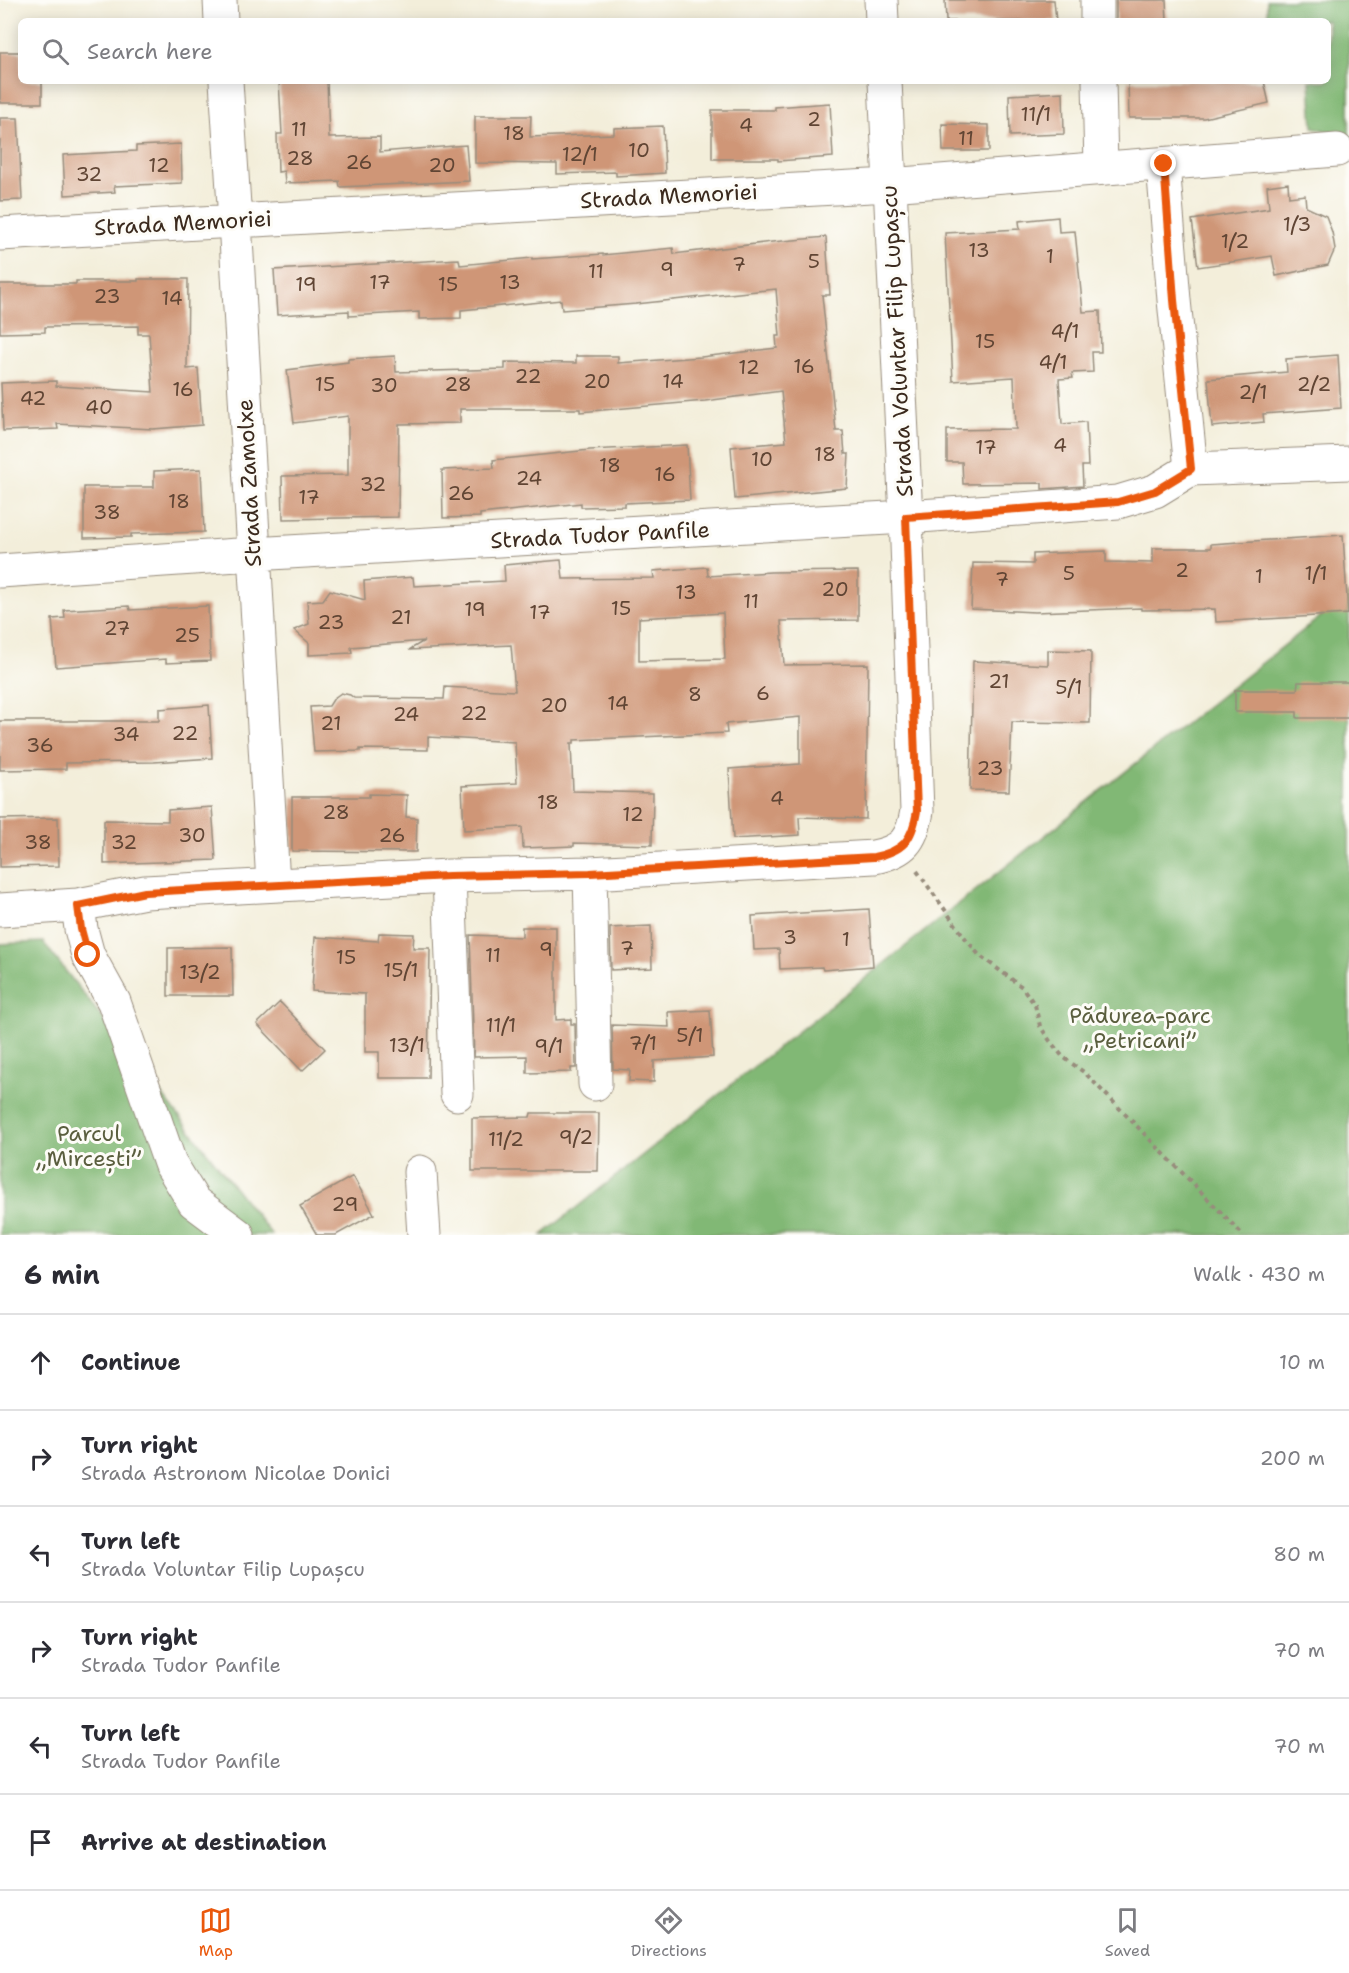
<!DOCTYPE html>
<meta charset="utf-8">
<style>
:root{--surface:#fff;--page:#f2f2f3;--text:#2b2b33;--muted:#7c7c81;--line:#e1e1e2;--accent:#ea580c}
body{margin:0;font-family:"Shantell Sans",sans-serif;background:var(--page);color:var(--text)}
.stop{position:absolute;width:18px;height:18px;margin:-14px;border:4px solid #ea580c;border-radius:50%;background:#fff}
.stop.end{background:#ea580c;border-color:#fff;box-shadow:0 2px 6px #0008}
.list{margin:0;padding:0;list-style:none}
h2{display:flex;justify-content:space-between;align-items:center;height:78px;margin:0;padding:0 24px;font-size:26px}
h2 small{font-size:20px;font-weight:400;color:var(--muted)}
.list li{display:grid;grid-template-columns:39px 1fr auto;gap:18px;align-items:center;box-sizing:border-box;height:96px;padding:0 24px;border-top:2px solid var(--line)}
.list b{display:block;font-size:22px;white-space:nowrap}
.list p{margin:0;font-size:20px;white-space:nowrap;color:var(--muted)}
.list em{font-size:20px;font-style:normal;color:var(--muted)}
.icon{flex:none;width:33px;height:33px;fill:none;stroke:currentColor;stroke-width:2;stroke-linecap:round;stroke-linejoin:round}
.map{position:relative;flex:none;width:1349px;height:1235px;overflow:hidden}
.search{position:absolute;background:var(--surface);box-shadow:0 3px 15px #0003;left:18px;right:18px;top:18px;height:66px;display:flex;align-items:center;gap:15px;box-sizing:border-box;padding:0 21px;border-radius:9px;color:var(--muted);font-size:22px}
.sheet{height:654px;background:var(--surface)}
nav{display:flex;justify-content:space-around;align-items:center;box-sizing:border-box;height:84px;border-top:2px solid var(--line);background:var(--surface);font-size:16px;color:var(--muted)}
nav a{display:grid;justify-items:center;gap:3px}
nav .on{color:var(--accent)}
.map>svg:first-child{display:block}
</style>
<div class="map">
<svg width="1349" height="1235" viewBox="0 0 1349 1235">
<rect width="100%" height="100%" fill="#fdfcf7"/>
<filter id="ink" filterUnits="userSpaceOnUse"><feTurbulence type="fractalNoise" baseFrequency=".0167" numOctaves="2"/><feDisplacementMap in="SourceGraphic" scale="12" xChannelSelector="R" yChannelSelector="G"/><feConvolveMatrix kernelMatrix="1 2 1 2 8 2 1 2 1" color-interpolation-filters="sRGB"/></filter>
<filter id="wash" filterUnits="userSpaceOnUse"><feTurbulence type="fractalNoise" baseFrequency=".008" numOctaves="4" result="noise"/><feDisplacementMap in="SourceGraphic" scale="24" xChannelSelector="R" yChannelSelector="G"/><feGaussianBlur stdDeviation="1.35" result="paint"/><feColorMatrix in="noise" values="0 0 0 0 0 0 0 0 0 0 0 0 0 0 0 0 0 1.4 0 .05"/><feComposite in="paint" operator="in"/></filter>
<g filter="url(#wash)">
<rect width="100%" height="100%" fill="#f3eeda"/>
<!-- forest -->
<path fill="#81b874" stroke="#5e7149" stroke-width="1.5" d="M1267 0H1349V138L1313 127 1310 81H1328V21H1267Z
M1349 594V1235H542Z
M43 942 272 1235H0V944Z"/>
<g id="blocks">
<!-- building -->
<path fill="#cf9677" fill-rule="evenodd" d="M945 0H1054L1056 21H946Z
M1116 0H1166L1167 21H1116Z
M0 52H21V81H42V103H0Z
M279 81H327L329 138 380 137V152L466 145 469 181 340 187 339 181 285 183 284 171 278 172 277 134H282Z
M1128 81H1264L1269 103 1204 118H1129Z
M1063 92 1064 134 1010 136 1009 95Z
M830 103 833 157 778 161V159H712V110H775V107Z
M475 116H531L530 137 614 134V128L663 126 665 173 616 176V172L557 174V164L475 163Z
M0 118H18L22 200 0 201Z
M942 124 989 125V151H943Z
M181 144 182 183 114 186 115 192 65 195 63 155 136 151V146Z
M1288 183 1289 197 1305 195 1306 207 1326 216 1332 232 1335 249 1328 265 1276 276 1272 256 1198 267 1192 220 1269 208 1267 186Z
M1058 217 1059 232 1075 231 1083 312 1100 311 1101 352H1092L1093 372 1072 373 1073 378 1059 379 1062 424 1086 422 1088 466H1082L1083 486 1042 489V483L963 484 962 462H947V430L1016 429 1014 377 953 381 945 233 1020 229 1019 221Z
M826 237 830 295H822L836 431H843L845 454H849L847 488 735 499 731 447 786 442 781 391 705 401 580 412V409H460V423L399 424 398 517 283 519 282 476 348 475V416L294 423 287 370 348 362V359L395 356 396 372 505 369V362L576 363V356H618V363L701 357 777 348 776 336H780L776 289 636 304 562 310 561 300 461 310V318L419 319V312L349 316V311L277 315 274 270 459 259 460 265 532 258V259L603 254V255L673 248 674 254 772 242Z
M138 279H188L187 369 198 368 202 425 153 429 57 424 58 429 3 431 1 383 56 381V386L153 392 149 334H138V326L45 327V332L0 333V284H76V281H138Z
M1338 355 1341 408 1263 414 1264 422 1212 427 1208 379 1287 372 1286 359Z
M687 445 690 500 625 503V506L581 507V503L480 514V517L443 518 442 470 494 468 493 460 590 450Z
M201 469 204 532 131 534V537L84 538V487H154V471Z
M1343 535 1348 614 1216 622 1215 609 1141 610V608L1035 612 971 609 973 563 1033 564V554L1106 551V562L1153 563V548H1211V544Z
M561 560 563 579 654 578 653 571 707 567 708 576 771 572 858 571V620L781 621 784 665 868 664 866 819 799 817 800 835 733 839 729 769 800 764V717L726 724 727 733 574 740V743H571L573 791 653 793 652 845 574 843V846L523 848 522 827 464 830 462 786 517 783 515 742 428 737V750L360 749V751L314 752 310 707 329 706 334 698 341 693 350 695 354 698 444 699 445 687 515 691 511 645 409 650 424 641 351 647 352 653 309 655V643L294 630 309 624 307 601 323 600 330 590 365 600 364 581 413 577 414 586 505 581 504 565ZM723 613 725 659 639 661V618Z
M129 606 130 610 208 606 210 661 166 663V659L56 667 52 619 65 618 64 610Z
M1048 650 1091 651 1090 723 1012 722 1009 791 970 790 973 661 1048 665Z
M1298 682H1349V718H1297V712H1235V690H1297Z
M209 705 212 758 154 762 66 763V769L0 770V721H159V709Z
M369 794 407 795 406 817 417 818 416 852 292 851V797H369Z
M212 807 216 860 104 864V820L168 821V810Z
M58 818 59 866 0 867V819Z
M869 909 873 966 823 970 822 967 780 969 779 949 754 950 752 916Z
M651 926 652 968 611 970 610 928Z
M522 927H556V1020L571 1019V1024H575L576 1068H571V1072L527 1073V1056L474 1057 470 935 522 937Z
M379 933 414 934 413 948H430L428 1078H379V1052H365V994L312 991 315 937 378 941Z
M232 947 233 996H168V948Z
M280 1002 325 1049 302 1071 257 1024Z
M710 1010 713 1057 654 1061V1082L629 1081 630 1070 613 1069 612 1025 669 1027 668 1012Z
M531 1113H599L598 1171H472V1118L530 1117Z
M353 1176 374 1214 336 1235H317L300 1206Z"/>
</g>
</g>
<g filter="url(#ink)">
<use href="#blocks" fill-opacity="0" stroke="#978c7c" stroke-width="1.5"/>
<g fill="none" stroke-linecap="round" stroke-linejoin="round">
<defs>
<path id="minor" d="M220 0 221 21
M881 0 882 21
M1097 0V21
M226 81 235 221 273 884
M1099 81 1101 167
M1163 164 1174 300 1191 469
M0 234 889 185 1337 150
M0 571 253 554 906 517 1118 502 1155 491 1191 469 1349 463
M590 873 595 1084
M449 876 457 1094
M78 905 81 929 88 955 114 1002 170 1163 194 1202 238 1235
M0 910 78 905 145 892 449 876 590 873 874 857C903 851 912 841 917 811L906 517 885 81
M420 1172 424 1235"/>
</defs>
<!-- minor casing -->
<use href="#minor" stroke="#978c7c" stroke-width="35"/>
<!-- path -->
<path stroke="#978c7c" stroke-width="4" stroke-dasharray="4.5 4.5" stroke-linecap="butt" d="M917 871 966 939 979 955 1022 987 1035 1005 1040 1026 1050 1041 1063 1057 1085 1073 1243 1235"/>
<!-- minor -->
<use href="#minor" stroke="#fff" stroke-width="33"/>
</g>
</g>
<g fill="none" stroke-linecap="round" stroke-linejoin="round" filter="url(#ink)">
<!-- route -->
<path stroke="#ea580c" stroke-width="8" d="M88 955 81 929 78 906 145 892 449 876 590 873 874 857C903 851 912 841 917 811L906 517 1118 502 1155 491 1191 469 1174 300 1164 164"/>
</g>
<g text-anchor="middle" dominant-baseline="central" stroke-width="6" stroke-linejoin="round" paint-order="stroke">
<!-- number labels -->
<g font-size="20" fill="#604534">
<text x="1036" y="114">11/1</text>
<text x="814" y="119">2</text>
<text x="746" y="125">4</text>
<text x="299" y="129">11</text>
<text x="514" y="133">18</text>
<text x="966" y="138">11</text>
<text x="639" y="150">10</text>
<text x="580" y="154">12/1</text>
<text x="300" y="158">28</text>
<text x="359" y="162">26</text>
<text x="159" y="165">12</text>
<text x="442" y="165">20</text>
<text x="89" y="174">32</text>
<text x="1297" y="224">1/3</text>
<text x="1235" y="241">1/2</text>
<text x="979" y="250">13</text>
<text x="1050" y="256">1</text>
<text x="814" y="261">5</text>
<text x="739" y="264">7</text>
<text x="667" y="269">9</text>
<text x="596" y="271">11</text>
<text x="380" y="282">17</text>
<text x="510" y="282">13</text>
<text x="306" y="284">19</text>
<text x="448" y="284">15</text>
<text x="107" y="296">23</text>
<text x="172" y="298">14</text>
<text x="1065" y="331">4/1</text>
<text x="985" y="341">15</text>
<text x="1053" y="362">4/1</text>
<text x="804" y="366">16</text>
<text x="749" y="367">12</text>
<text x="528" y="376">22</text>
<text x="597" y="381">20</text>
<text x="673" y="381">14</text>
<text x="325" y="384">15</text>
<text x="458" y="384">28</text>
<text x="1314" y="384">2/2</text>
<text x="384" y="385">30</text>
<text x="183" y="389">16</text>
<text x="1253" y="392">2/1</text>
<text x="33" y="398">42</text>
<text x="99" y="407">40</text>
<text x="1060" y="445">4</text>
<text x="986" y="447">17</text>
<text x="825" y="454">18</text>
<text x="762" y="459">10</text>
<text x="610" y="465">18</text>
<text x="665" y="474">16</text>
<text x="529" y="478">24</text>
<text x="373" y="484">32</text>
<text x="461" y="493">26</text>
<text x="309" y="497">17</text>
<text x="179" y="501">18</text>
<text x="107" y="512">38</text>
<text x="1182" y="570">2</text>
<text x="1069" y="573">5</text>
<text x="1316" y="573">1/1</text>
<text x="1259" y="576">1</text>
<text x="1002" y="579">7</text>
<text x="835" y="589">20</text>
<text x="686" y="592">13</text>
<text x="751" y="601">11</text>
<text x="621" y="608">15</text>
<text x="475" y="609">19</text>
<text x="540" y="612">17</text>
<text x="401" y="617">21</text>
<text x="331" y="622">23</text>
<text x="117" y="628">27</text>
<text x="187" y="635">25</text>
<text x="999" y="681">21</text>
<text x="1069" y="687">5/1</text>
<text x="763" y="693">6</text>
<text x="695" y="694">8</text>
<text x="618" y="703">14</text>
<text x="554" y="705">20</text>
<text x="474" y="713">22</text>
<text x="406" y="714">24</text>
<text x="331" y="723">21</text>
<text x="185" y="733">22</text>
<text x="126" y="734">34</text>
<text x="40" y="745">36</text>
<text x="990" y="768">23</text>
<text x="777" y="798">4</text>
<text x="548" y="802">18</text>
<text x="336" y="812">28</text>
<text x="633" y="814">12</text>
<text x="192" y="835">30</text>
<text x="392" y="835">26</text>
<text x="38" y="842">38</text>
<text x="124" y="842">32</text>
<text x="790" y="937">3</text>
<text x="846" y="939">1</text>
<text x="627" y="948">7</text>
<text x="546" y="949">9</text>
<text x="493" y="955">11</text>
<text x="346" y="957">15</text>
<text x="401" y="970">15/1</text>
<text x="200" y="972">13/2</text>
<text x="501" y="1025">11/1</text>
<text x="690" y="1035">5/1</text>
<text x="643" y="1043">7/1</text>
<text x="407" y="1045">13/1</text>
<text x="549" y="1046">9/1</text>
<text x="576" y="1137">9/2</text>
<text x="506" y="1139">11/2</text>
<text x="345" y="1204">29</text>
</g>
<!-- street labels -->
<g font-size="22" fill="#3b2a1e" stroke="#fdfcf7">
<text transform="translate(669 196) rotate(-3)">Strada Memoriei</text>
<text transform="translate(183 223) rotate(-3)">Strada Memoriei</text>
<text transform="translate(897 341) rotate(-93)">Strada Voluntar Filip Lupașcu</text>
<text transform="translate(249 483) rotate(-93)">Strada Zamolxe</text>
<text transform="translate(600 535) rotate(-3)">Strada Tudor Panfile</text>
</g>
<!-- park labels -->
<g font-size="22" fill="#5a5e3e" stroke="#fdfcf7">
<text x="1140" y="1015">Pădurea-parc<tspan x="1140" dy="25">„Petricani”</tspan></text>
<text x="89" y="1133">Parcul<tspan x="89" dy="25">„Mircești”</tspan></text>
</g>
</g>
</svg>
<div class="stop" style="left:88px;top:955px"></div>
<div class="stop end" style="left:1164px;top:164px"></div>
<div class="search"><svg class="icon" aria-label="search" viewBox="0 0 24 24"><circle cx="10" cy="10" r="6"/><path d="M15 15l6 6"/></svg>Search here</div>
</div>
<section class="sheet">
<h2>6 min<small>Walk · 430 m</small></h2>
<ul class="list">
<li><svg class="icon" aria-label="ahead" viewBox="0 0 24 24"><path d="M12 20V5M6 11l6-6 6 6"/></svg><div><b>Continue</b></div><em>10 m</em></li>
<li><svg class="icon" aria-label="right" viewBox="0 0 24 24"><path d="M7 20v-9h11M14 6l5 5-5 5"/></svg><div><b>Turn right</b><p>Strada Astronom Nicolae Donici</p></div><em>200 m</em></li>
<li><svg class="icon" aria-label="left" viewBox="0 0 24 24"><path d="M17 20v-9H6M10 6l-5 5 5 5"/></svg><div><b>Turn left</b><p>Strada Voluntar Filip Lupașcu</p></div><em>80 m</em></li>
<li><svg class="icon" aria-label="right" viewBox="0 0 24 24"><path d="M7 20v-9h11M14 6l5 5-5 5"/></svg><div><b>Turn right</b><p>Strada Tudor Panfile</p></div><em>70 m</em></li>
<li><svg class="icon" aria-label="left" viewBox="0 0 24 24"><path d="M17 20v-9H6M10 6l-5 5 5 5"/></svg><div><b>Turn left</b><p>Strada Tudor Panfile</p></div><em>70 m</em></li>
<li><svg class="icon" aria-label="arrive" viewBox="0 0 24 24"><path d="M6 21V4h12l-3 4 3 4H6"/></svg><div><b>Arrive at destination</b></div></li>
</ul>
</section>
<nav>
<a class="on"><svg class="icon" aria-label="map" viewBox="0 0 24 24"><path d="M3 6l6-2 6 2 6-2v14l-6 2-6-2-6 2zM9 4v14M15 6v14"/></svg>Map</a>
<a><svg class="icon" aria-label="directions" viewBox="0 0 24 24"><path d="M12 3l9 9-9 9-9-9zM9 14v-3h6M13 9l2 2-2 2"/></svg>Directions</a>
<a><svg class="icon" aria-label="saved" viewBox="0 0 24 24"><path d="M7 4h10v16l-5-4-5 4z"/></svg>Saved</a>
</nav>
